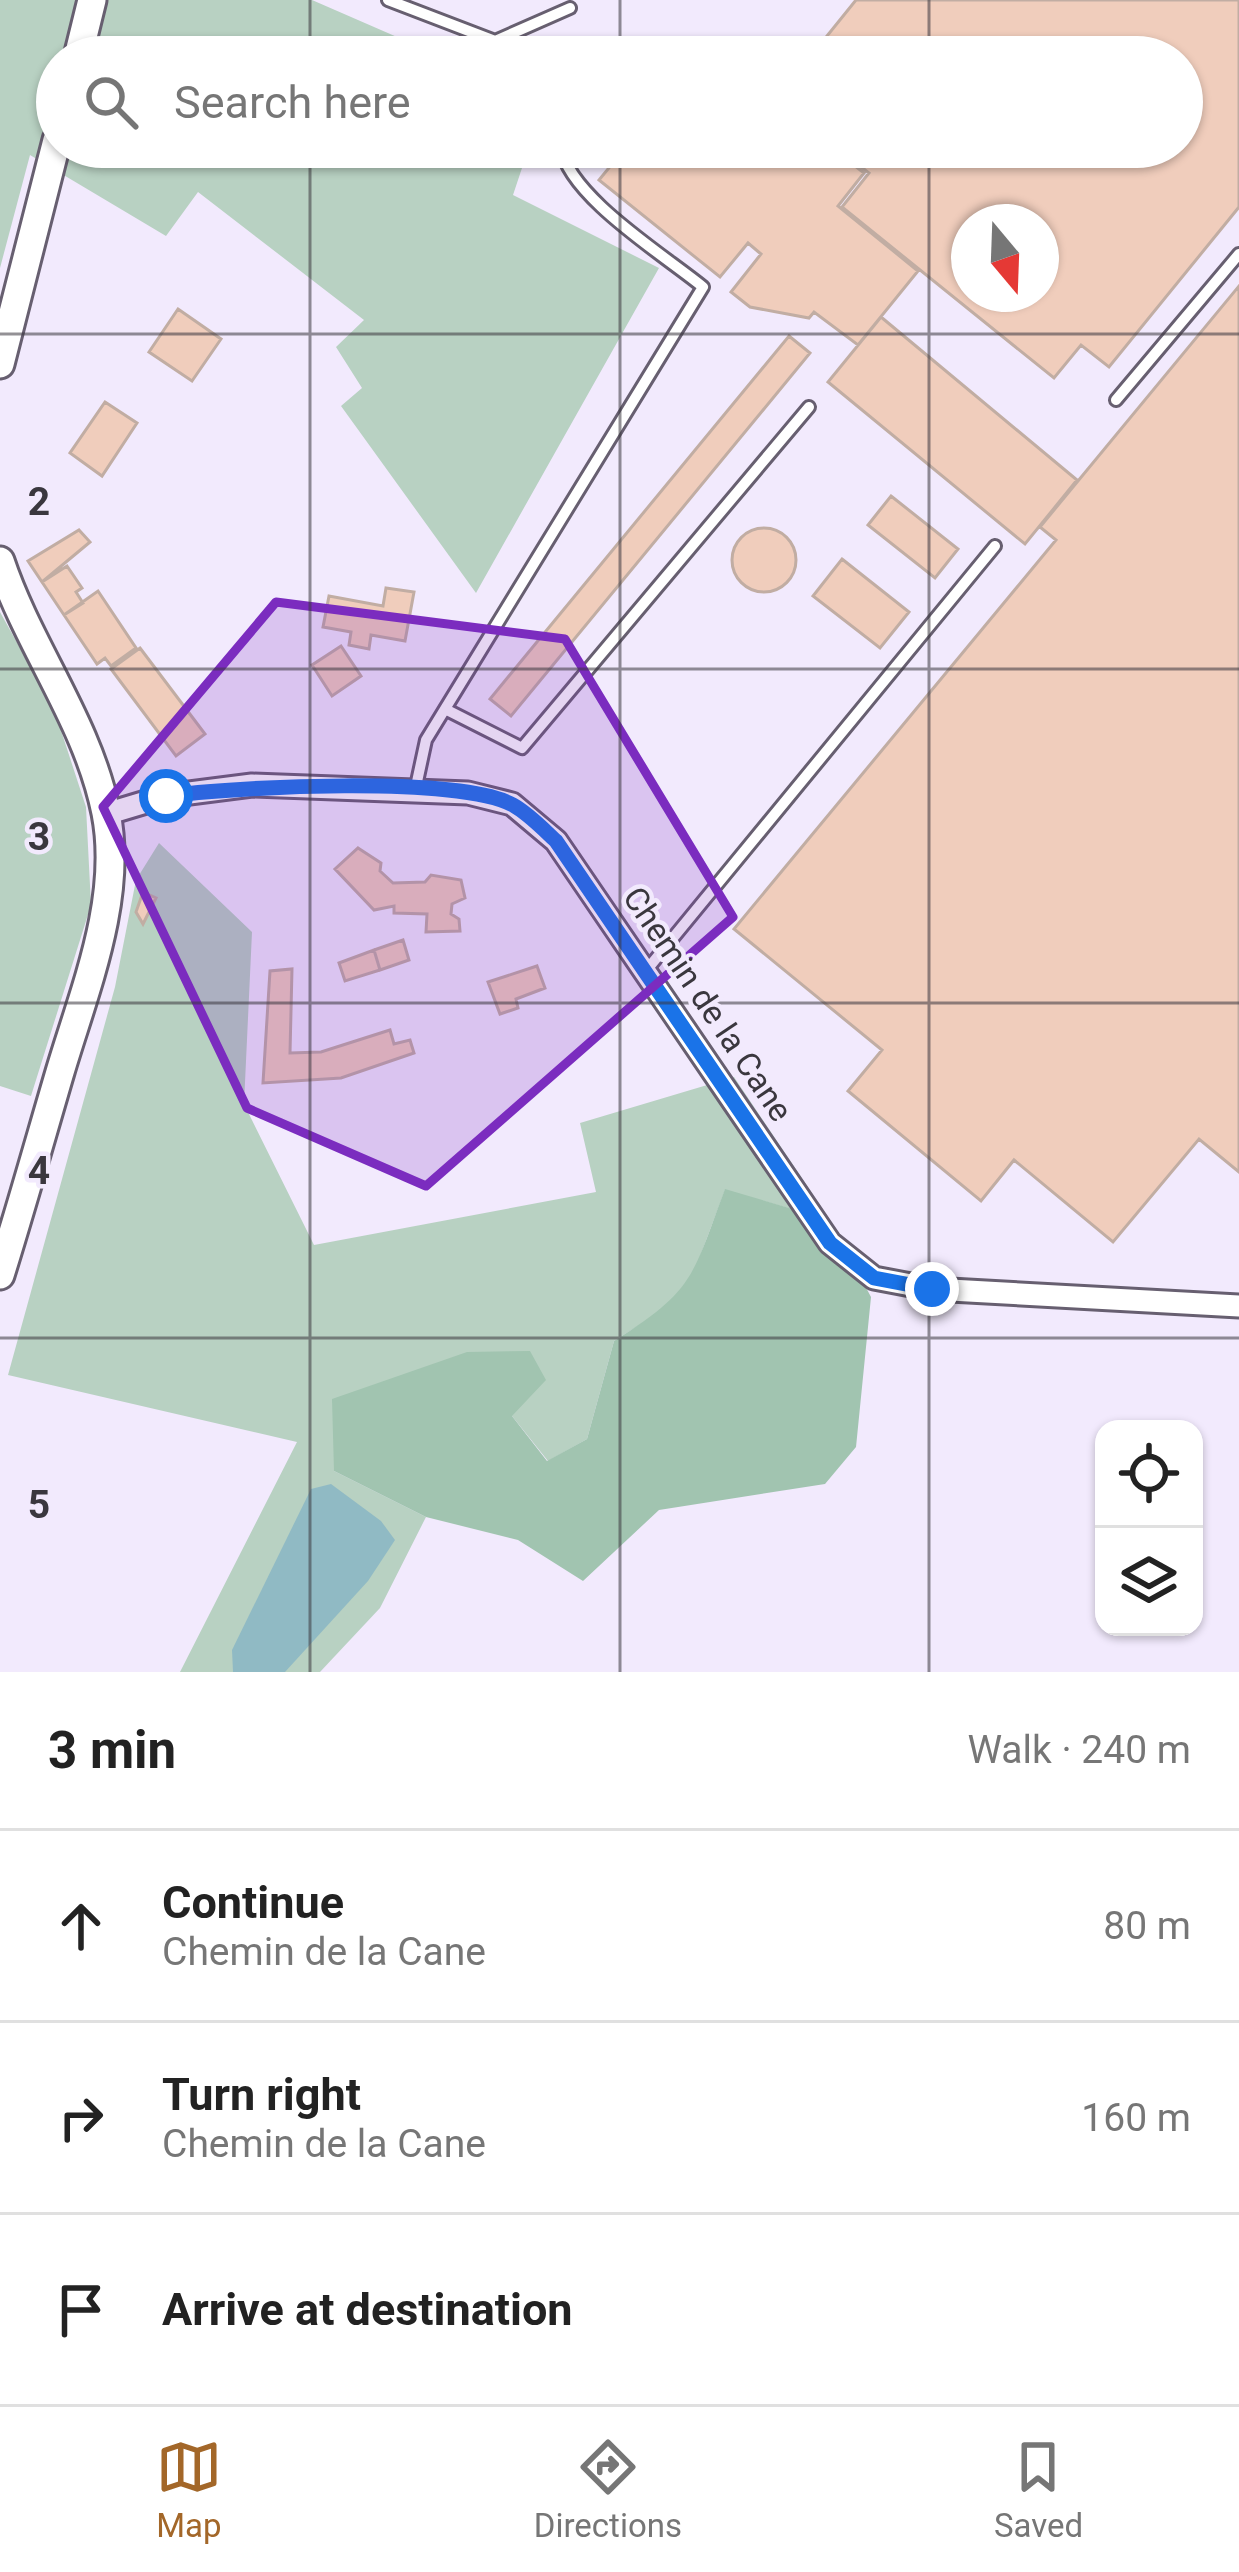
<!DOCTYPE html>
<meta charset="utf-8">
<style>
:root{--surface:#fff;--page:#f2f2f2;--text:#222;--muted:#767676;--line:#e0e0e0;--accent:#a36729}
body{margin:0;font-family:Roboto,sans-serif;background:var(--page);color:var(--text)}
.controls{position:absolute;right:36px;bottom:36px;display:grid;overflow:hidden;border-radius:24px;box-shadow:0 3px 9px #0004}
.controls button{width:108px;height:108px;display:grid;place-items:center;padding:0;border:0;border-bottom:3px solid var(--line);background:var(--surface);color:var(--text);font:60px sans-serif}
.compass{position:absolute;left:951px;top:204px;width:108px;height:108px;border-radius:50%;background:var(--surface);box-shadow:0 3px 9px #0004;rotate:161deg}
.stop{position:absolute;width:36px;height:36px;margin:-27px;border:9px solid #1a73e8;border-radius:50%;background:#fff}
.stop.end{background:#1a73e8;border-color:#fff;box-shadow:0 3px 12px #0008}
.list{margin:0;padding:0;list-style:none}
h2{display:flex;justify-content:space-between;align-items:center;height:156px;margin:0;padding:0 48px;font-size:51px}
h2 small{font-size:39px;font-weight:400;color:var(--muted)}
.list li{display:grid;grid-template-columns:78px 1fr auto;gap:36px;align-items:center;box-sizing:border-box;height:192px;padding:0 48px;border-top:3px solid var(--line)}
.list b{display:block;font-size:45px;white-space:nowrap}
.list p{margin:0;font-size:39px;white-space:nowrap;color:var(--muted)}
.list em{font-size:39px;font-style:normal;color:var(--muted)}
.icon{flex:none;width:66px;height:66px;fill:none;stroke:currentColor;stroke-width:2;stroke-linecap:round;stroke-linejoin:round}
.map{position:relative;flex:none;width:1239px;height:1672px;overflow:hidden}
.search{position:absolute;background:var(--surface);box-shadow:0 3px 9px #0004;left:36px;right:36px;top:36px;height:132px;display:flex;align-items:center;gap:30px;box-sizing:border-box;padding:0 42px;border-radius:66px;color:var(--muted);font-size:45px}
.sheet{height:732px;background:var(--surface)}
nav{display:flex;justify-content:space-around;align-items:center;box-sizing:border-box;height:168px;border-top:3px solid var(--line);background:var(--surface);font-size:33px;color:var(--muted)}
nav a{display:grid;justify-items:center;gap:6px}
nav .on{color:var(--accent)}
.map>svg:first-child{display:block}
</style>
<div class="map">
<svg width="1239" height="1672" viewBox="0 0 1239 1672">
<rect width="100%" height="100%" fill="#f2eafd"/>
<!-- green -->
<path fill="#b8d1c2" d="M0 0H312L443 57H57V147H529L513 195 659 268 476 593 341 406 362 388 336 347 364 320 198 192 166 236 30 155 0 268Z
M0 612 54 709 86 807 91 905 31 1096 0 1086Z
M159 843 252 932 244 1104 314 1245 596 1192 580 1123 734 1077 830 1220 725 1190 693 1275 671 1305 614 1341 587 1439 548 1461 512 1416 334 1471 426 1517 380 1608 320 1672H180L297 1442 8 1375 115 987 136 880Z"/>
<!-- forest -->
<path fill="#a1c4b0" d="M725 1189 830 1220 871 1297 856 1447 825 1484 659 1510 583 1581 518 1540 426 1517 334 1471 332 1399 467 1352 530 1351 546 1380 512 1416 547 1461 587 1439 614 1341C695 1290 692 1277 725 1189Z"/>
<!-- water -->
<path fill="#90bac4" d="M331 1484 381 1521 395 1540 368 1581 285 1672H233L232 1650 311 1489Z"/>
<!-- building -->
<path fill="#f0cdbc" stroke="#c1ada3" stroke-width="3" fill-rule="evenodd" d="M856 0H1239V207L1109 367 1081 345 1054 378 842 207 869 173 836 147H1182V57H810ZM969 222H1041V294H969Z
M626 147H831L864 173 838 206 918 271 858 345 814 312 809 318 750 307 731 292 761 254 748 243 720 277 599 180Z
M1239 286V1172L1199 1139 1113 1242 1014 1160 981 1201 848 1091 882 1050 734 929 1056 540 1040 527Z
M178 309 221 339 192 381 149 352Z
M881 317 1077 480 1025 544 828 382Z
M789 336 810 353 511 716 490 699Z
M105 402 137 423 102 476 70 453Z
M891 496 958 549 935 578 868 525Z
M732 560a32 32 0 1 1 64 0a32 32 0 1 1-64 0Z
M79 530 90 542 42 582 28 561Z
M842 559 909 612 880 648 813 596Z
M67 566 82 588 76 592 83 603 64 615 42 582Z
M386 588 414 592 405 641 371 635 369 649 349 645 351 632 323 627 329 596 383 606Z
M98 591 136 648 111 666 105 658 97 664 64 615Z
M341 646 361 676 332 696 312 665Z
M140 648 205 734 176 756 111 669Z
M358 848 381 863 380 871 393 883 425 882 431 875 461 880 465 898 452 904 451 914 459 919 460 931 426 932 427 914 394 913V906L374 910 335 869Z
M143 892 156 898 143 924 136 912Z
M403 940 409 960 380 970 374 950Z
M374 950 380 970 345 981 339 963Z
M537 966 545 988 516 999 518 1008 500 1014 488 982Z
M292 969 290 1053 321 1052 390 1030 394 1044 410 1040 414 1053 341 1078 263 1083 270 971Z"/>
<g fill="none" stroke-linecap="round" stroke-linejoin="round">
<defs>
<path id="service" d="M388 0 495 41 570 8
M495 41 534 57
M1116 400 1239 254
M445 709 522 748 809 407
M415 791 426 740 703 287C664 255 568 196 561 147
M645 972 995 546"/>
<path id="minor" d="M106 814 166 796 252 785 468 793 512 804 556 841 830 1243 874 1278 932 1289 1239 1306"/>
<path id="tertiary" d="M78 57 92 0
M0 364 57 140
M0 561C29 648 88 722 106 813 123 899 84 991 60 1072 40 1140 21 1208 0 1275"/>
</defs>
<!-- service casing -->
<use href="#service" stroke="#675f70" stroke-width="16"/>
<!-- minor casing -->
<use href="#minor" stroke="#675f70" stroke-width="27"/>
<!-- tertiary casing -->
<use href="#tertiary" stroke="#675f70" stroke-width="33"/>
<!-- service -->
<use href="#service" stroke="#fff" stroke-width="10"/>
<!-- minor -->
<use href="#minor" stroke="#fff" stroke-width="21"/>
<!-- tertiary -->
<use href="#tertiary" stroke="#fff" stroke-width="27"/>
</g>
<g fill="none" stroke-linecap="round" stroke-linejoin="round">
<!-- route -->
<path stroke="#1a73e8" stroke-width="15" d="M166 796C232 787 460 775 513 805 529 814 543 829 556 841L830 1243 874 1278 932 1289"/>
</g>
<!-- marked area -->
<path fill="#7b2cbf" fill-opacity="0.2" stroke="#7b2cbf" stroke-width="9" stroke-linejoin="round" d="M276 602 565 639 733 917 426 1186 247 1108 103 807Z"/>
<!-- grid -->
<path fill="none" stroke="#3a373e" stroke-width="3" stroke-opacity="0.55" d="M310 0V57M620 0V57M929 0V57M310 147V1672M620 147V1672M929 147V1672M0 334H1239M0 669H1239M0 1003H1239M0 1338H1239"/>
<g text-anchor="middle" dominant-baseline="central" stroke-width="9" stroke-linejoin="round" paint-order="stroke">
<!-- street labels -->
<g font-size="33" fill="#3a373e" stroke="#f2eafd">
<text transform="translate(708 1004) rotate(56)">Chemin de la Cane</text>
</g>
</g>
<g font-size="39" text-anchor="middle" font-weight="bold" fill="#3a373e" stroke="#f2eafd" stroke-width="9" stroke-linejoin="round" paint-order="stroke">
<text x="39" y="515">2</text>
<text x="39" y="850">3</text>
<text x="39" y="1184">4</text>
<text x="39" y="1518">5</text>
</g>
</svg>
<div class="controls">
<button><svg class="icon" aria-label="locate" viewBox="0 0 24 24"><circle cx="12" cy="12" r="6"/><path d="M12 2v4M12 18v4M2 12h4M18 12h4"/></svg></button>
<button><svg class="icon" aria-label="layers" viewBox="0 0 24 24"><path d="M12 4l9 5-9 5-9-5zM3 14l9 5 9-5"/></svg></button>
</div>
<svg class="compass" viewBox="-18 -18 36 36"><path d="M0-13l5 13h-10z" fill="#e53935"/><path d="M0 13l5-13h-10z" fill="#767676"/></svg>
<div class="stop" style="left:166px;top:796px"></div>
<div class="stop end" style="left:932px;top:1289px"></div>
<div class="search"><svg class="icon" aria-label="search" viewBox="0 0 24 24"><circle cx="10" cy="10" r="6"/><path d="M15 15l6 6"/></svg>Search here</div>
</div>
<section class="sheet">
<h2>3 min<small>Walk · 240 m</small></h2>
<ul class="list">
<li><svg class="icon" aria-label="ahead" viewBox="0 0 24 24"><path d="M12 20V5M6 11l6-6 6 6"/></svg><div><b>Continue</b><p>Chemin de la Cane</p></div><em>80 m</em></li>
<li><svg class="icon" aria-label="right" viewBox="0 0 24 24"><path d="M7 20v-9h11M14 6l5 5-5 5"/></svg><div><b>Turn right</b><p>Chemin de la Cane</p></div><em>160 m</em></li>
<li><svg class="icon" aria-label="arrive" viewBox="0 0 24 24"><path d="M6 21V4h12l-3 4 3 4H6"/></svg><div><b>Arrive at destination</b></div></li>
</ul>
</section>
<nav>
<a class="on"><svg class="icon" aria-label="map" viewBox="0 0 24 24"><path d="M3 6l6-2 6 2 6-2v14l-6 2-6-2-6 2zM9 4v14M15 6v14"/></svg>Map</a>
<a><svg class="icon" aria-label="directions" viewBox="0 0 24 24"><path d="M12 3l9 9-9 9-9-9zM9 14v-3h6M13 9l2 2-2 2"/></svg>Directions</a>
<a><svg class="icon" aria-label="saved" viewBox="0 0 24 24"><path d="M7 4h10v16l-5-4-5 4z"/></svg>Saved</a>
</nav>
